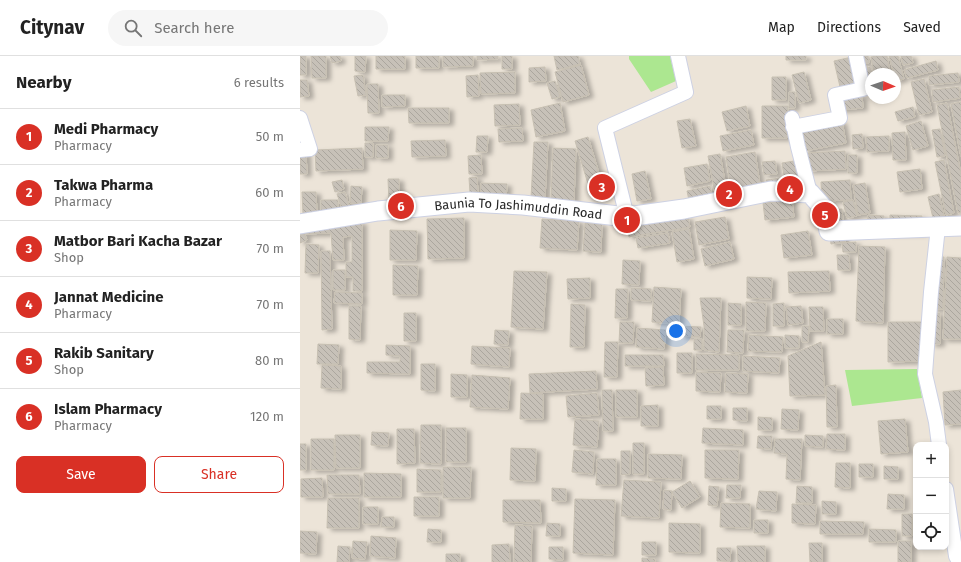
<!DOCTYPE html>
<meta charset="utf-8">
<style>
:root{--surface:#fff;--page:#f6f6f6;--text:#222;--muted:#767676;--line:#e0e0e0;--accent:#d93025}
body{margin:0;font-family:"Fira Sans",sans-serif;background:var(--page);color:var(--text)}
.controls{position:absolute;right:12px;bottom:12px;display:grid;overflow:hidden;border-radius:8px;box-shadow:0 2px 6px #0003}
.controls button{width:36px;height:36px;display:grid;place-items:center;padding:0;border:0;border-bottom:1px solid var(--line);background:var(--surface);color:var(--text);font:20px sans-serif}
.compass{position:absolute;left:565px;top:12px;width:36px;height:36px;border-radius:50%;background:var(--surface);box-shadow:0 2px 6px #0003;rotate:92deg}
.you{position:absolute;left:376px;top:275px;width:14px;height:14px;margin:-10px;border:3px solid #fff;border-radius:50%;background:#1a73e8;box-shadow:0 0 0 6px #1a73e833}
.badge{display:grid;place-items:center;width:26px;height:26px;border-radius:50%;background:var(--accent);color:#fff;font-size:13px;font-weight:700}
.pin{position:absolute;translate:-50% -50%;border:2px solid #fff;box-shadow:0 1px 4px #0006}
.list{margin:0;padding:0;list-style:none}
h2{display:flex;justify-content:space-between;align-items:center;height:52px;margin:0;padding:0 16px;font-size:17px}
h2 small{font-size:13px;font-weight:400;color:var(--muted)}
.list li{display:grid;grid-template-columns:26px 1fr auto;gap:12px;align-items:center;box-sizing:border-box;height:56px;padding:0 16px;border-top:1px solid var(--line)}
.list b{display:block;font-size:15px;white-space:nowrap}
.list p{margin:0;font-size:13px;white-space:nowrap;color:var(--muted)}
.list em{font-size:13px;font-style:normal;color:var(--muted)}
.actions{display:flex;gap:8px;padding:12px 16px}
.actions a{flex:1;padding:9px 0;border:1px solid var(--accent);border-radius:8px;text-align:center;font-size:14px;color:var(--accent)}
.actions .main{background:var(--accent);color:#fff}
.icon{flex:none;width:22px;height:22px;fill:none;stroke:currentColor;stroke-width:2;stroke-linecap:round;stroke-linejoin:round}
.map{position:relative;flex:none;width:661px;height:506px;overflow:hidden}
header{display:flex;align-items:center;gap:24px;box-sizing:border-box;height:56px;padding:0 20px;background:var(--surface);border-bottom:1px solid var(--line)}
header strong{font-size:19px}
nav{display:flex;gap:22px;margin-inline-start:auto;font-size:14px}
.search{width:280px;height:36px;background:var(--page);display:flex;align-items:center;gap:10px;box-sizing:border-box;padding:0 14px;border-radius:22px;color:var(--muted);font-size:15px}
main{display:flex}
aside{flex:1;background:var(--surface)}
.map>svg:first-child{display:block}
</style>
<header>
<strong>Citynav</strong>
<div class="search"><svg class="icon" aria-label="search" viewBox="0 0 24 24"><circle cx="10" cy="10" r="6"/><path d="M15 15l6 6"/></svg>Search here</div>
<nav><a>Map</a><a>Directions</a><a>Saved</a></nav>
</header>
<main>
<aside>
<h2>Nearby<small>6 results</small></h2>
<ul class="list">
<li><span class="badge">1</span><div><b>Medi Pharmacy</b><p>Pharmacy</p></div><em>50 m</em></li>
<li><span class="badge">2</span><div><b>Takwa Pharma</b><p>Pharmacy</p></div><em>60 m</em></li>
<li><span class="badge">3</span><div><b>Matbor Bari Kacha Bazar</b><p>Shop</p></div><em>70 m</em></li>
<li><span class="badge">4</span><div><b>Jannat Medicine</b><p>Pharmacy</p></div><em>70 m</em></li>
<li><span class="badge">5</span><div><b>Rakib Sanitary</b><p>Shop</p></div><em>80 m</em></li>
<li><span class="badge">6</span><div><b>Islam Pharmacy</b><p>Pharmacy</p></div><em>120 m</em></li>
</ul>
<div class="actions"><a class="main">Save</a><a>Share</a></div>
</aside>
<div class="map">
<svg width="661" height="506" viewBox="0 0 661 506">
<defs>
<pattern id="building-back-hatch" width="6" height="6" patternUnits="userSpaceOnUse"><rect width="6" height="6" fill="#c7c1b8"/><path d="M-1 5l2 2M0 0l6 6M5-1l2 2" fill="none" stroke="#aba69e"/></pattern>
<filter id="shadow"><feDropShadow dx="4.5" dy="2.5" stdDeviation="2" flood-color="#0004"/></filter>
</defs>
<rect width="100%" height="100%" fill="#ece4d8"/>
<!-- park -->
<path fill="#ace790" d="M329 0H370L376 25 351 36 329 3Z
M617 313 622 342 552 350 545 314Z"/>
<!-- building -->
<path fill="url(#building-back-hatch)" stroke="#c7c0b2" filter="url(#shadow)" d="M0 0H6V19H0Z
M11 0H26V22H12Z
M30 0H40L41 5 32 7Z
M55 0H66L65 16 55 15Z
M76 0H105V13H76Z
M116 0H139V12H116Z
M143 0H173V10L143 11Z
M177 0H198V3L177 4Z
M202 0H212V13H202Z
M254 0H278L280 8 257 14Z
M486 0H506V4H486Z
M558 0H568L569 7 559 8Z
M577 0H587L590 16 574 18 571 1Z
M589 0H598L604 23 595 25V18H594Z
M601 0H611L613 7 603 9Z
M552 1 559 31 541 35 534 5Z
M636 5 638 14 607 22 604 14Z
M281 9 289 39 263 46 255 16Z
M245 11 246 25 229 26V12Z
M570 11 572 18 571 35 565 36 561 13Z
M215 16V37L181 38 180 17Z
M504 16 511 44 499 47 492 19Z
M658 17 659 26 629 29V20Z
M63 19 66 39 58 40 54 20Z
M178 19 179 40 167 41 166 20Z
M472 21H486V44H472Z
M624 23 632 56 619 59 611 26Z
M0 24H7L9 40 0 41Z
M255 25 260 41 252 43 247 27Z
M67 28H78L79 57H68Z
M659 31 660 42 633 46 632 34Z
M489 36H495V52H489Z
M562 38 563 52 540 54 539 40Z
M82 39H105V50L82 51Z
M661 46V101L651 48Z
M260 47 265 75 236 81 231 54Z
M647 47 661 118V156L658 157 637 49Z
M219 48 220 69 195 70 194 49Z
M446 50 450 70 427 75 422 56Z
M462 50H488L487 82H462Z
M613 51 615 61 598 65 595 56Z
M108 52H149V67H109Z
M390 63 396 90 382 92 377 65Z
M542 65 546 87 505 95 501 73Z
M621 65 628 90 613 94 606 70Z
M65 71H89L88 85H65Z
M222 72 223 85 199 86 198 73Z
M640 73 645 100 637 101 632 74Z
M451 74 454 89 423 95 420 80Z
M605 76 606 104H593L592 77Z
M562 78 563 92 553 93 552 79Z
M177 80H188L187 96H176Z
M589 80V95L567 96 566 81Z
M288 81 305 137 292 141 275 85Z
M145 84 146 100 112 101 111 85Z
M234 86H248L245 143 231 142Z
M65 87H73V101H65Z
M76 89H88V102H76Z
M62 92 63 113 16 115 15 94Z
M253 92 276 93 274 145 251 144Z
M545 95 546 113 508 115 506 97Z
M6 96 7 118H0V97Z
M455 96 461 135 432 140 426 101Z
M420 98 427 136 415 138 408 100Z
M181 99 182 118H169L168 100Z
M548 99H557V117H548Z
M500 104 503 131 486 134 482 107Z
M644 104 654 157 646 159 635 106Z
M475 105 477 118 464 119 462 106Z
M407 108 410 125 387 130 384 112Z
M620 113 622 133 600 136 597 116Z
M345 115 351 143 337 145 332 118Z
M177 121 178 136 170 137 169 122Z
M479 122 481 133 468 135 466 124Z
M88 123H99L100 146 89 147Z
M42 124 44 133 35 136 32 126Z
M550 124 551 144 522 145 521 126Z
M181 127 207 128 206 144H180Z
M565 127 570 157 558 159 553 129Z
M51 130 62 131 61 148 50 147Z
M410 130 413 144 390 149 387 135Z
M2 136H16L17 157 3 158Z
M45 136 50 153 43 156 37 138Z
M639 138 644 160 633 162 628 141Z
M21 144H38V155H21Z
M492 144 494 161 465 164 463 147Z
M553 144 557 160 547 162 543 146Z
M542 153 545 186 531 188 527 154Z
M568 159 584 160V173L567 172Z
M590 159 622 160V177H589Z
M388 161 390 171 329 181 327 171Z
M425 161 429 183 399 189 395 166Z
M164 162V202L128 203 127 163Z
M242 163 279 165 277 194 240 192Z
M62 166V235H53V221H46V206H52V180L43 181 44 204H33L31 177 4 178V170Z
M285 167 302 168 301 196 283 195Z
M0 172H2L7 184 0 187Z
M389 173 394 203 377 206 372 176Z
M90 174 117 175 116 204H90Z
M508 175 512 199 484 202 481 179Z
M368 177 370 187 338 192 336 182Z
M430 186 434 203 405 210 401 193Z
M556 186V196H543L542 187Z
M6 188 19 189 18 217H5Z
M559 190 585 191 583 267 556 265Z
M21 195H30L32 273 22 274Z
M537 199H549L550 214H538Z
M634 201H644L643 253H632Z
M647 201 661 202V283H643Z
M323 204 340 205 339 229 322 228Z
M93 209 118 210 117 239H93Z
M33 214H45V234H33Z
M214 215 247 216 243 273 211 271Z
M529 215 530 235 489 237 488 216Z
M447 221 472 222 471 243 447 242Z
M290 222V242L268 243 267 223Z
M354 231 381 233 379 268 352 266Z
M331 232 351 233V245L331 244Z
M316 233H328L327 262H315Z
M35 236 62 237V248L34 247Z
M400 242H421L419 296 404 294V270Z
M446 246 466 247 465 275H446Z
M428 247 441 248V269H428Z
M484 247V270H473V248Z
M271 248 285 249 284 291H270Z
M49 250H61L60 284 49 283Z
M501 250 503 267 488 269 486 251Z
M509 251H523L524 275H510Z
M104 257H116V285H104Z
M632 257H640V288H631Z
M527 263H543V278H527Z
M320 266H334L333 287H319Z
M588 266H625L623 305 588 306Z
M381 270 401 271 400 281 381 280Z
M502 270H509L508 286H502Z
M337 272 366 274 364 293 336 291Z
M195 274 209 275 208 289 194 288Z
M428 274H444L443 297 427 296Z
M449 279 483 281 482 296 448 295Z
M485 279 499 280V292H485Z
M394 283H402V294H394Z
M305 286H318L317 321H304Z
M521 286 525 339 490 340 488 300Z
M18 288 39 289 38 308H17Z
M86 289 110 290V318L67 317V306H100V300L86 299Z
M172 290 210 292 209 311 171 308Z
M377 297H392V317H377Z
M396 298 439 299V314H396Z
M325 299H363L364 310H325Z
M443 300 480 302 479 317 443 315Z
M121 308H135V335L121 334Z
M22 309 41 310V333L21 332Z
M363 311 364 329 346 330 345 312Z
M296 315 297 333 230 337 229 318Z
M396 316 421 317 420 336 396 335Z
M426 317 448 318 447 337 425 336Z
M151 318 167 319V341H151Z
M172 319 210 322 208 353 170 351Z
M536 329 537 371H527L526 330Z
M302 334H312L313 375H303Z
M316 334H337V361H316Z
M661 334V368L645 369 643 336Z
M221 337 243 338V363H220Z
M297 337 299 359 268 361 266 340Z
M358 349V370H341V350Z
M407 350H421V363H407Z
M433 352H447V365L433 364Z
M482 353 499 354 498 374 481 373Z
M458 361 472 362V374H458Z
M275 363 299 365 297 391 273 389Z
M605 363 608 396 581 398 578 365Z
M121 369H141V408L120 407Z
M146 372H166V406H146Z
M403 372 443 374V389L402 387Z
M97 373H114L115 407 97 408Z
M72 376 89 377 88 390 71 389Z
M527 378H545V394L526 393Z
M35 379H60V412H36Z
M505 379 523 380V391L505 390Z
M458 380H472L471 393 457 392Z
M11 383H34V414H11Z
M475 383H502L500 424 486 423 487 398 474 397Z
M333 387H344V418H333Z
M0 388H6V414H0Z
M211 392 236 393 235 425 210 424Z
M274 394 294 396 293 418 272 416Z
M405 394H439L438 423 405 422Z
M321 395H330V418L321 419Z
M348 398 382 399 381 423 348 422Z
M297 403H316V429H296Z
M536 407H550V432L535 431Z
M559 408H573V421H559Z
M584 410 598 411V423H584Z
M143 411H171L170 442H143Z
M117 413 141 414V436H117Z
M64 417 101 418V441H64Z
M27 419H59L60 438H28Z
M22 422 23 441H1V423Z
M324 424 361 426 359 462 321 460Z
M390 425 400 441 382 452 372 436Z
M427 429H441L440 442H426Z
M409 430 419 431 417 450 408 449Z
M497 430 512 431V447H496Z
M252 432 266 433V445H252Z
M364 434 372 435 371 454 363 453Z
M459 435 477 436 476 455 456 453Z
M588 438 604 439V453H587Z
M114 441H139V460H114Z
M28 442H59V472H27Z
M275 443 315 444 313 499 273 497Z
M203 444H240L241 467 203 466Z
M522 445 536 446V458H522Z
M421 447 450 448V472L420 471Z
M492 448 516 449 515 468 492 467Z
M63 451H78V468H63Z
M602 458H612V480H602Z
M82 461H94V471H81Z
M454 464H468V477H454Z
M520 465 564 466 563 478H520Z
M247 467 260 468V480H246Z
M369 467 400 468V497L369 496Z
M215 469 232 470 231 506H214Z
M128 473 141 474V486H127Z
M569 473 596 474V486H569Z
M0 475 17 476 16 498 0 497Z
M71 480 96 482 95 502 70 500Z
M53 485 67 486 65 503 52 502Z
M598 485H611V506H598Z
M342 486H356V499H342Z
M509 487H522V506H510Z
M209 488 210 506H192V489Z
M38 490 50 491 49 506H37Z
M437 490H465V506H438Z
M249 491H263V504L249 503Z
M417 492H431L430 505H417Z
M146 498H160V506H146Z
M342 502 355 503V506H342Z"/>
<g fill="none" stroke-linecap="round" stroke-linejoin="round">
<defs>
<path id="street" d="M0 62 10 93 0 94
M492 62 498 91 510 137
M493 71 540 62 535 39 563 33 556 0
M327 161 305 72 386 36 378 0
M638 171 631 236 625 318 636 366 639 389
M646 433 656 500 659 506"/>
<g id="secondary">
<path id="s1" d="M0 168 78 155 169 146 223 149 327 161 384 153 471 135 510 137 525 154 529 175 661 170"/>
</g>
</defs>
<!-- street casing -->
<use href="#street" stroke="#cdd1e3" stroke-width="16"/>
<!-- secondary casing -->
<use href="#secondary" stroke="#cdd1e3" stroke-width="21"/>
<!-- street -->
<use href="#street" stroke="#fff" stroke-width="14"/>
<!-- secondary -->
<use href="#secondary" stroke="#fff" stroke-width="19"/>
</g>
<g text-anchor="middle" dominant-baseline="central" stroke-width="4" stroke-linejoin="round" paint-order="stroke">
<!-- street labels -->
<g font-size="13" fill="#282828" stroke="#fff">
<text stroke="none"><textPath href="#s1" startOffset="220">Baunia To Jashimuddin Road</textPath></text>
</g>
</g>
</svg>
<div class="controls">
<button>+</button>
<button>−</button>
<button><svg class="icon" aria-label="locate" viewBox="0 0 24 24"><circle cx="12" cy="12" r="6"/><path d="M12 2v4M12 18v4M2 12h4M18 12h4"/></svg></button>
</div>
<svg class="compass" viewBox="-18 -18 36 36"><path d="M0-13l5 13h-10z" fill="#e53935"/><path d="M0 13l5-13h-10z" fill="#767676"/></svg>
<div class="you"></div>
<div class="pin badge" style="left:327px;top:164px">1</div>
<div class="pin badge" style="left:429px;top:138px">2</div>
<div class="pin badge" style="left:302px;top:131px">3</div>
<div class="pin badge" style="left:490px;top:133px">4</div>
<div class="pin badge" style="left:525px;top:159px">5</div>
<div class="pin badge" style="left:101px;top:150px">6</div>
</div>
</main>
